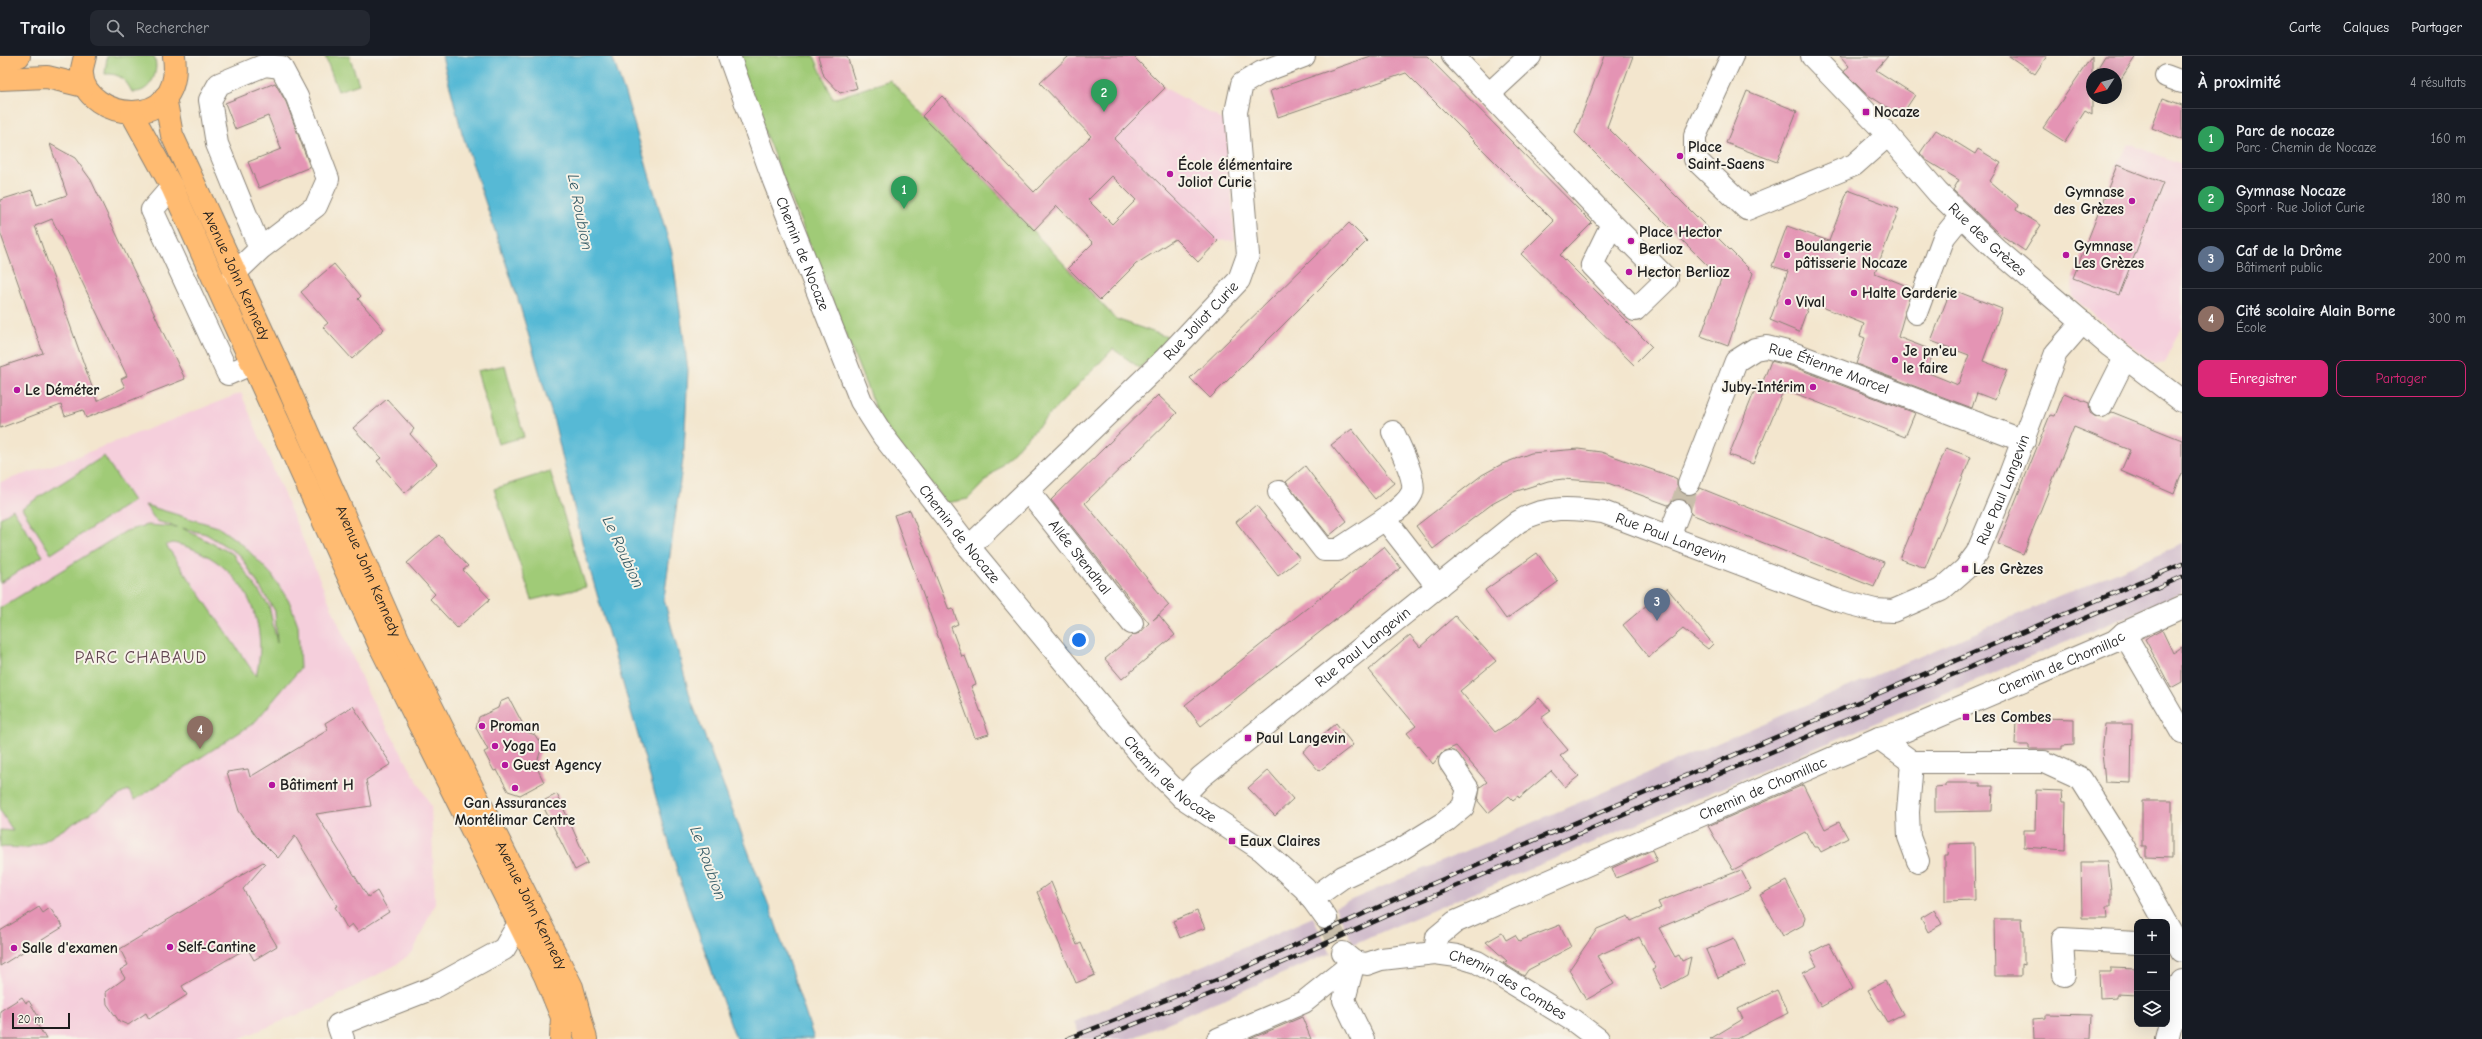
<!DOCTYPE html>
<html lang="fr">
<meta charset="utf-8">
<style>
:root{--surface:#171b24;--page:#242831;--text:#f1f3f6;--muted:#9ea1a6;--line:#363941;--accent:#db2777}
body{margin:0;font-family:"Comic Neue",sans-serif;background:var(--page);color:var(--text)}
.controls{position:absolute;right:12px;bottom:12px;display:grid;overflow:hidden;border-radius:8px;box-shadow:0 4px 16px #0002}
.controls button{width:36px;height:36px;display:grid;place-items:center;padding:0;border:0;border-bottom:1px solid var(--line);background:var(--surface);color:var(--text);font:20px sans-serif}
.compass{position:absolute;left:2086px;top:12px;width:36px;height:36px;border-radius:50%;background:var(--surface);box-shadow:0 4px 16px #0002;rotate:234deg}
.scale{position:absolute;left:12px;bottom:10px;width:58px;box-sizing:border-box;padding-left:4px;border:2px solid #1c1c1c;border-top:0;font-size:11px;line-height:14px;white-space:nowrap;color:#1c1c1c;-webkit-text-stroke:3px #f7f3e8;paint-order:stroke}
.you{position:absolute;left:1079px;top:584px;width:14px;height:14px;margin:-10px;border:3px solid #fff;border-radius:50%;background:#1a73e8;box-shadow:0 0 0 6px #1a73e833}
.badge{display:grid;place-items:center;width:26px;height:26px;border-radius:50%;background:var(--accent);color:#fff;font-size:13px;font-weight:700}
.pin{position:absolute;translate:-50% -33px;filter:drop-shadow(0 1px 2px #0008)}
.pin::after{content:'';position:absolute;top:21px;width:14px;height:12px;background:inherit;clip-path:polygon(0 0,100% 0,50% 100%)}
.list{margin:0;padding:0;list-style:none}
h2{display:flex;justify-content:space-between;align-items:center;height:52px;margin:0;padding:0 16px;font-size:17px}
h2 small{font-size:13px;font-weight:400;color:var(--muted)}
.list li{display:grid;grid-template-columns:26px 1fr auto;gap:12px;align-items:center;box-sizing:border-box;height:60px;padding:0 16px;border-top:1px solid var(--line)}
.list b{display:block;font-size:15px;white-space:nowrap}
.list p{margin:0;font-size:13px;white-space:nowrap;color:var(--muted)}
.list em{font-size:13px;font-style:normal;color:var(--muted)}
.actions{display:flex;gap:8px;padding:12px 16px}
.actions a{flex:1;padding:9px 0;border:1px solid var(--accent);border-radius:8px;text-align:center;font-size:14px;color:var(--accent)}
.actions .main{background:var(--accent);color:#fff}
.icon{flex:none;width:22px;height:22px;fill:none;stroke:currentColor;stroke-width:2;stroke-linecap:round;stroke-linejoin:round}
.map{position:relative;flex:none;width:2182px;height:983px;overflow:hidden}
header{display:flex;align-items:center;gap:24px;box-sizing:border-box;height:56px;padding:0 20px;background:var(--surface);border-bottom:1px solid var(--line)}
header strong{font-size:19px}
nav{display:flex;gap:22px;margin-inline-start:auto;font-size:14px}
.search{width:280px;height:36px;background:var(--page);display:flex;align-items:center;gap:10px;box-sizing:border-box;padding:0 14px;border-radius:8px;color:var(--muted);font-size:15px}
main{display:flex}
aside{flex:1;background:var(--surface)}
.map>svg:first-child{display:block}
</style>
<header>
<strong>Trailo</strong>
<div class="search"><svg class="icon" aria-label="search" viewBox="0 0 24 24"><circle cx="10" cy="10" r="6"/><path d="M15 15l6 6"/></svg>Rechercher</div>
<nav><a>Carte</a><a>Calques</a><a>Partager</a></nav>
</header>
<main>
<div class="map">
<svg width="2182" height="983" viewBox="0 0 2182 983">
<rect width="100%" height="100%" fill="#f7f3e8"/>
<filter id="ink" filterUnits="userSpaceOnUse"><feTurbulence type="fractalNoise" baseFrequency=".025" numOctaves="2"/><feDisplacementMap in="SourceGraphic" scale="8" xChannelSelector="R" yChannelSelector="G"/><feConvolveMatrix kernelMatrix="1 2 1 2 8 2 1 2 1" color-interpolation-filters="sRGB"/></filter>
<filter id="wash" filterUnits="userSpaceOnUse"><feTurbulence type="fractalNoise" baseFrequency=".012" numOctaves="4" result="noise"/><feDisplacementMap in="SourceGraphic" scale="16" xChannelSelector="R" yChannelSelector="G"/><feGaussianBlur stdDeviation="0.9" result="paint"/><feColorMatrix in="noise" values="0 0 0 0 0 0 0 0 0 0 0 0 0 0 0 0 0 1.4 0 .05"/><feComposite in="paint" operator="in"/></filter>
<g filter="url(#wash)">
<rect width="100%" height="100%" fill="#f3e6ce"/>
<!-- built -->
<path fill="#f5cfdc" d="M1165 32 1226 66 1235 184 1218 185 1198 206 1101 109 1097 113 1108 124 1088 144 1094 150 1075 168 1058 151 1049 159 1046 156 1050 152 1034 136 1091 80 1114 83Z
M2129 88 2182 108V269L2165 307 2156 309 2071 240 2073 222 2117 109Z
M241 337 367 635 431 750 435 847 413 896 394 910 316 951 239 983H0V426L68 404Z"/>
<!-- industrial -->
<path fill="#d1bdcc" d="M2182 488V537L1353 888 1335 851Z
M1313 861 1331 897 1130 983H1081L1074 966Z"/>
<!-- green -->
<path fill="#a0cb77" stroke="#5e744a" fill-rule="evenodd" d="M107 0H154C160 15 151 38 132 36 126 24 120 17 105 18Z
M325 0H349L359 28 338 35Z
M742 0H814L833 43 890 24 1116 263 1170 282 1140 312 1113 293 968 443 946 447 880 364 735 2Z
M505 309 524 381 498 388 477 315Z
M104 400 133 445 51 498 22 452Z
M550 415 586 531 532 544 494 433Z
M145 449 218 471 243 489 272 519 290 547 298 569 300 613 254 667 135 744 128 734 41 787 26 792 0 791V774L13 775 0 754V552L126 475 147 469 177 471 156 465ZM182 472 206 478 240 499 275 555 277 587 269 550 233 498ZM173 487C236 500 272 558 256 620L166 489Z
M13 453 43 500 0 527V462Z"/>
<!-- water -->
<path fill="#57b9d5" stroke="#3a6a78" d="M442 0H612L628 47 672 196 688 314 684 396 664 543 691 644 775 866 814 983H736L682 831 583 490 555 369 517 240 462 77Z"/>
<g id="blocks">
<!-- building -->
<path fill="#e494b4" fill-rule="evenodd" d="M818 0H847L857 32 840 37 824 20Z
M1069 0H1133L1165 32 1114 83 1218 185 1198 206 1175 183 1136 208 1100 244 1068 212 1093 187 1057 150 1034 174 922 60 942 40 1034 136 1091 80 1040 27ZM1112 120 1136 144 1112 168 1088 144Z
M1371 0H1427L1592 167 1560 199 1652 291 1634 309 1521 198 1554 165 1406 17 1278 61 1270 35Z
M1604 0H1633L1607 71 1753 217 1728 290 1701 280 1721 223 1575 77Z
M1840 0H1888L1876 14 1915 39 1901 60 1865 37 1844 16 1849 10Z
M2009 0H2047L2035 18Z
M2092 0V59L2085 55 2065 86 2043 72Z
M2105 0H2136L2119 26 2116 25V18H2105L2097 13Z
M275 27 286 46 310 111 259 132 248 106 281 93 274 75 268 60 235 73 225 47Z
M1747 35 1797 55 1777 106 1726 87Z
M2163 42 2182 49V84L2152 72Z
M1936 74 1975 98 1978 93 2001 107 1990 125 2018 149 2016 154 2041 169 2025 195 1998 177 1953 134 1959 124 1926 104 1920 97Z
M50 88 75 102 91 124 185 323 86 362 83 354 65 360 61 349 0 372V311L43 297 0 176V144L32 134 37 149 67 139ZM52 163 127 320 121 323 125 331 97 345 35 170Z
M2117 109 2163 127 2119 239 2073 222Z
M1848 134 1899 153 1875 217 1912 232 1898 281 1934 295 1926 316 1958 329 1969 299 1931 285 1951 233 2002 253 1983 305 2007 314 1995 344 1977 337 1972 352 1856 308 1865 282 1860 280 1864 268 1810 246 1799 276 1770 264 1788 215 1772 210 1787 170 1829 185Z
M1349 167 1367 185 1210 342 1190 322Z
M334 208 361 240 358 243 384 273 352 303 323 271 328 267 301 236Z
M1771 305 1791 310 1915 357 1905 381 1784 333 1753 408 1729 399 1759 324 1763 325Z
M2064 337 2089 347 2090 357 2096 361 2102 362 2112 356 2182 384V417L2174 438 2121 415 2130 394 2074 371 2023 498 1998 488 2050 359 2055 360Z
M1158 339 1177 357 1085 447 1169 549 1153 564 1159 559 1175 579 1122 623 1105 603 1133 579 1140 577 1149 567 1051 444Z
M387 343 414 373 410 378 437 408 405 437 377 405 381 402 353 372Z
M1352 373 1394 427 1375 443 1331 389Z
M1946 392 1971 401 1925 512 1900 503Z
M1578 393 1601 396 1673 421 1677 423V429L1684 438 1691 439 1700 432 1884 506 1874 531 1691 458 1689 447 1684 444 1677 443 1668 449 1605 426 1563 423 1548 425 1514 436 1492 448 1433 493 1416 470 1482 419 1502 408 1531 397Z
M1305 410 1347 465 1329 480 1286 426Z
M1256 449 1300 503 1278 520 1236 466Z
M910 454 949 554 953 553 958 568 951 571 962 601 965 600 976 628 971 630 989 678 975 682 894 459Z
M439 479 468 510 463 514 490 543 457 572 430 543 435 538 407 507Z
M1384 491 1401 512 1201 670 1185 649Z
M1537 497 1558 526 1506 563 1485 534Z
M1667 532 1713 588 1708 593 1683 573 1649 601 1623 569Z
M1455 560 1496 605 1460 635 1495 676 1517 662 1539 642 1551 655 1541 662 1568 694 1560 700 1579 720 1565 731 1551 715 1519 742 1518 740 1513 744 1509 740 1488 757 1478 745 1480 731 1487 726 1456 690 1443 696 1433 708 1407 677 1416 670 1369 614 1410 579 1420 591Z
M2162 574 2173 597 2182 591V626L2171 632 2145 583Z
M509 642 527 676 535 679 542 690 536 710 544 726 520 739 508 735 497 714 494 715 484 696 488 694 476 672 479 661 498 652 500 646Z
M353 650 391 708 366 724 371 750 316 758 368 841 377 835 389 856 358 876 352 868 347 872 335 851 337 850 295 780 278 802 256 780 239 755 227 716 248 713 250 721 328 674 325 667Z
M2041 662 2074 663V689L2062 690V693H2029V689H2015L2016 663Z
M1336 667 1353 689 1319 715 1303 696Z
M2105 668H2132L2131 727 2105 726 2102 696Z
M1268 714 1293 743 1275 760 1248 732Z
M1946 727H1980V730H1993L1992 755 1935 756V731L1946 730Z
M1803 729 1825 773 1839 766 1848 782 1821 796 1818 791H1814L1805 776 1733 814 1708 770Z
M2036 734 2062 735 2063 746H2066L2065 794 2024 791V774H2035Z
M557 738 588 807 575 814 541 746Z
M2142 745H2172V802L2146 801V790H2142Z
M1974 787 1975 844 1945 845V799H1948L1949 788Z
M1652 794 1657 805 1616 822 1612 812Z
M263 806 265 808 243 833 277 890 254 904 247 892 182 930 187 939 149 963 146 957 128 969 119 965 107 948 106 936 125 922 120 914 128 909 120 893Z
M2081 806H2108L2111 834V850H2107L2108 862H2082Z
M1741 814 1751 833 1659 872 1675 901 1679 899 1682 905 1691 901 1687 919 1662 933 1652 914 1656 912 1639 881 1597 900 1614 928 1586 944 1569 914 1597 873 1628 860 1631 865 1661 852 1658 846Z
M1786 825 1805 861 1803 869 1783 880 1760 839Z
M1051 826 1077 889 1081 887 1095 919 1076 927 1037 836Z
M39 851 43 857 50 852 63 871 0 910V875Z
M1934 854 1942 868 1928 876 1921 862Z
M1197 855 1205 872 1180 882 1173 865Z
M1994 863H2021L2022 874H2024V909L2021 908V920H1995Z
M1560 869 1571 891 1528 914 1524 920 1503 907 1507 905 1486 886 1502 877 1506 884 1515 879 1519 885Z
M1734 882 1746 910 1718 922 1706 894Z
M1829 887 1853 933 1821 951 1803 917 1817 910 1810 897Z
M2111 912 2137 913V939L2117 938V941L2100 942 2099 916H2111Z
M1885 925 1903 958 1887 966 1868 934Z
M1777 934 1788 957 1737 983H1710L1743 963 1738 953Z
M22 941 26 947 29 945 38 960 34 963 46 983H0V955Z
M2046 958 2092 959 2091 983H2034L2033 963 2046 962Z
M1302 961 1311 983H1250L1295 964Z"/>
</g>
</g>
<g filter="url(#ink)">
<use href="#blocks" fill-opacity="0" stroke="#888175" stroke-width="1"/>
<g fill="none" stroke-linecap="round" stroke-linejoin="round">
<!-- minor-tunnel -->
<path stroke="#c8beaa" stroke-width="22" stroke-dasharray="22 11" stroke-linecap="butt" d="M1679 455 1689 427
M1326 862 1343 897"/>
<defs>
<g id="minor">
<path id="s1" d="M729 0 774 125 861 345 884 381 969 491 1147 706 1182 741 1262 794 1305 833 1326 862"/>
<path d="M1453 0 1489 38 1530 0"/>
<path d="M1732 0 1695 80V103L1747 153 1854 109 1888 79"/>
<path id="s2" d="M1812 0 1888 79 1938 137 1996 193 2110 290 2182 345"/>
<path d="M2166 20 2182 26"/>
<path d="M1489 38 1612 168 1592 209 1635 254 1667 223 1612 168"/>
<path d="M172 131 152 154 228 318 251 308"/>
<path d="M234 218 260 193 316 150 328 123 297 41 281 11 265 9 219 28 210 44 217 88 260 193"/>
<path d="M1916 257 1944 181 1961 160"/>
<path d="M2101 350 2125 302"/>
<path id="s3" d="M1689 427 1736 305 1755 293 1766 291 1795 298 2024 385"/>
<path id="s4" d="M1028 435 1132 567"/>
<path d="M1279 436 1324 494H1338L1385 463 1438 531"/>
<path d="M1385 463C1394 456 1407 448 1412 437 1417 425 1399 389 1393 376"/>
<path d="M1669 481 1679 455"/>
<path id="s5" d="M969 491 1164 304 1239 224 1248 199 1236 56 1242 28 1262 16 1304 0"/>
<path d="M2124 577 2182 677"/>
<path d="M1879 682 1912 706H2044L2081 723 2122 788 2165 866"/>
<path d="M1912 706 1908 756 1909 781 1918 805"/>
<path id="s6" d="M1182 741 1201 721 1518 466C1545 449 1573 452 1603 456L1836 544 1875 554 1893 555 1941 534 1965 513 1977 497 2009 421 2056 297 2083 266"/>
<path d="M1312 843 1343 821 1395 797 1445 766 1463 751 1468 733 1450 706"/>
<path d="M2167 869 2182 895"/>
<path id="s7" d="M1343 897 1354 906 1367 908 1381 903 1435 897 1457 900 1477 906 1574 965 1598 983"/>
<path id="s8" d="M1435 897 1437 881 1455 866 1879 682 1902 676 2115 585 2124 577 2182 551"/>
<path d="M1354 906 1344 944 1363 983"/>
<path d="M2064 919 2062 883 2137 887"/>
<path d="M343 983 338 969 433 932 504 893 515 874 521 872"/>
<path d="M1218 983 1304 946 1354 906"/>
<path d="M2167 983 2182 925"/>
</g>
<g id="major">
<path d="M85 0C84 6 81 12 82 18 84 63 185 80 174 0"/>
<path d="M0 6 19 0"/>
<path d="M0 23 47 21 84 30"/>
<path id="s9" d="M165 41 172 79 283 320 398 583 572 931 586 983"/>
<path d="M132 58 172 131 380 590 545 920 562 961 561 983"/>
</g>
</defs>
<!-- minor casing -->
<use href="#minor" stroke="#888175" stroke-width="24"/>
<!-- major casing -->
<use href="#major" stroke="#888175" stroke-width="24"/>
<!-- minor -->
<use href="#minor" stroke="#fff" stroke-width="22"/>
<!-- major -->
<use href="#major" stroke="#ffbb71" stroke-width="22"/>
<defs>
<path id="rail" d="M1067 983 1224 921 1394 844 2182 508
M1097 983 1228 931 1398 855 2182 521"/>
</defs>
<!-- rail casing -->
<use href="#rail" stroke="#1c1c1c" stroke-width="4.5"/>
<!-- rail -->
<use href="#rail" stroke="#f7f3e8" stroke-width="3" stroke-dasharray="9" stroke-linecap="butt"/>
</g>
</g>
<!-- markers -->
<g fill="#b5179e" stroke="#f7f3e8" stroke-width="1.5">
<rect x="1862" y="52" width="8" height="8" rx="2"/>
<circle cx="1680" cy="100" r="4"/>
<circle cx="1170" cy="118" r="4"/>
<circle cx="2132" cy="145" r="4"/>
<circle cx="1631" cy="185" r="4"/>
<circle cx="1787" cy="199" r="4"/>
<circle cx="2066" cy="199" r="4"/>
<circle cx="1629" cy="216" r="4"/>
<circle cx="1854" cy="237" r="4"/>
<circle cx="1788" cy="246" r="4"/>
<circle cx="1895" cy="304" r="4"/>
<circle cx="1813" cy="331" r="4"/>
<circle cx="17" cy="334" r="4"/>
<rect x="1961" y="509" width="8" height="8" rx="2"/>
<rect x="1962" y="657" width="8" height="8" rx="2"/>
<circle cx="482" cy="670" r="4"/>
<rect x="1244" y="678" width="8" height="8" rx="2"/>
<circle cx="495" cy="690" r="4"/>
<circle cx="505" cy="709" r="4"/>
<circle cx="272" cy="729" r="4"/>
<circle cx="515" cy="732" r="4"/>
<rect x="1228" y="781" width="8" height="8" rx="2"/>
<circle cx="170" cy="891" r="4"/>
<circle cx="14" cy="892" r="4"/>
</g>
<g text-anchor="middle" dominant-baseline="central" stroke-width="4" stroke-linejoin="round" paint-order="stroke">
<!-- poi labels -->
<g font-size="15" font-weight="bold" fill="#1c1c1c" stroke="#f7f3e8" text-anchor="start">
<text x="1874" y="56">Nocaze</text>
<text x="1688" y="91">Place<tspan x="1688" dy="17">Saint-Saens</tspan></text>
<text x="1178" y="109">École élémentaire<tspan x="1178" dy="17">Joliot Curie</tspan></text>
<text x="2124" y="136" text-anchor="end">Gymnase<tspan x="2124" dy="17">des Grèzes</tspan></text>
<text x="1639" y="176">Place Hector<tspan x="1639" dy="17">Berlioz</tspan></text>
<text x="1795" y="190">Boulangerie<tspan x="1795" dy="17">pâtisserie Nocaze</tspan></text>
<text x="2074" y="190">Gymnase<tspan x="2074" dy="17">Les Grèzes</tspan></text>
<text x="1637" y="216">Hector Berlioz</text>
<text x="1862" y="237">Halte Garderie</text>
<text x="1796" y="246">Vival</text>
<text x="1903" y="295">Je pn'eu<tspan x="1903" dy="17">le faire</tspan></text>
<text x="1805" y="331" text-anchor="end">Juby-Intérim</text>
<text x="25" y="334">Le Déméter</text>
<text x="1973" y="513">Les Grèzes</text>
<text x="1974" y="661">Les Combes</text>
<text x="490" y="670">Proman</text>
<text x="1256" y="682">Paul Langevin</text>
<text x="503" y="690">Yoga Ea</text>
<text x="513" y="709">Guest Agency</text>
<text x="280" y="729">Bâtiment H</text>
<text x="515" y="747" text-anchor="middle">Gan Assurances<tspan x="515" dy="17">Montélimar Centre</tspan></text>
<text x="1240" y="785">Eaux Claires</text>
<text x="178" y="891">Self-Cantine</text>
<text x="22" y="892">Salle d'examen</text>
</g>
<!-- street labels -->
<g font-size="15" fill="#1c1c1c" stroke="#f7f3e8">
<text stroke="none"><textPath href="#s2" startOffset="254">Rue des Grèzes</textPath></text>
<text stroke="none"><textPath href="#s1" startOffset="211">Chemin de Nocaze</textPath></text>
<text stroke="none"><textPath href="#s9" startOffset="193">Avenue John Kennedy</textPath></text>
<text stroke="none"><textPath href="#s5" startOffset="324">Rue Joliot Curie</textPath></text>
<text stroke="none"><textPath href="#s3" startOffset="231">Rue Étienne Marcel</textPath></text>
<text stroke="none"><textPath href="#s6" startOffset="1002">Rue Paul Langevin</textPath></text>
<text stroke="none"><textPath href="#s1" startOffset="535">Chemin de Nocaze</textPath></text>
<text stroke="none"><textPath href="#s6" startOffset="595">Rue Paul Langevin</textPath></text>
<text stroke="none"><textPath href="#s4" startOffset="84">Allée Stendhal</textPath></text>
<text stroke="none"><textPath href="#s9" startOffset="517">Avenue John Kennedy</textPath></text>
<text stroke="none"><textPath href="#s6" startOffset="235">Rue Paul Langevin</textPath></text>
<text stroke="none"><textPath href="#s8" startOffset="699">Chemin de Chomillac</textPath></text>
<text stroke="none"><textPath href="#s1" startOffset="859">Chemin de Nocaze</textPath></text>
<text stroke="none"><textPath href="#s8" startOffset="375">Chemin de Chomillac</textPath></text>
<text stroke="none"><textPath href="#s9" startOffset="889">Avenue John Kennedy</textPath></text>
<text stroke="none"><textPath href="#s7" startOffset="177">Chemin des Combes</textPath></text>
</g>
<!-- water labels -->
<g font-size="16" font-style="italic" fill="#345b66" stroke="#f7f3e8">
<text transform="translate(580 156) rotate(79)">Le Roubion</text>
<text transform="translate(623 496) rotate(65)">Le Roubion</text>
<text transform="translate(708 807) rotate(70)">Le Roubion</text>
</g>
<!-- quarter labels -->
<g font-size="17" letter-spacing="1" fill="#624651" stroke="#f7f3e8">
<text x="141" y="601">PARC CHABAUD</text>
</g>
</g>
</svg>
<div class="controls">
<button>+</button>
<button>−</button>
<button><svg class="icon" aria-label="layers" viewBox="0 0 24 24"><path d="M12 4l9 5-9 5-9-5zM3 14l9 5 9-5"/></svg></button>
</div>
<svg class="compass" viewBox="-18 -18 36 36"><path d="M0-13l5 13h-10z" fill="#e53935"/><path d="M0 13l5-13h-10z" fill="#9ea1a6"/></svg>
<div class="scale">20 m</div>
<div class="you"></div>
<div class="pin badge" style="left:904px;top:153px;background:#2e9e5b">1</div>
<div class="pin badge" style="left:1104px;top:56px;background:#2e9e5b">2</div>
<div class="pin badge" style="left:1657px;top:565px;background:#5c6f8a">3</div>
<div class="pin badge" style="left:200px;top:693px;background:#8d6e63">4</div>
</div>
<aside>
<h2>À proximité<small>4 résultats</small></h2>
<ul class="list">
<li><span class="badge" style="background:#2e9e5b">1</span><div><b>Parc de nocaze</b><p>Parc · Chemin de Nocaze</p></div><em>160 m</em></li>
<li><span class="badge" style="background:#2e9e5b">2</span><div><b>Gymnase Nocaze</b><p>Sport · Rue Joliot Curie</p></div><em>180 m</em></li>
<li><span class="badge" style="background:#5c6f8a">3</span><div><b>Caf de la Drôme</b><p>Bâtiment public</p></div><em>200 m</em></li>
<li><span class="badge" style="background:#8d6e63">4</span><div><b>Cité scolaire Alain Borne</b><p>École</p></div><em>300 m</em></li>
</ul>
<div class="actions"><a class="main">Enregistrer</a><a>Partager</a></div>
</aside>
</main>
